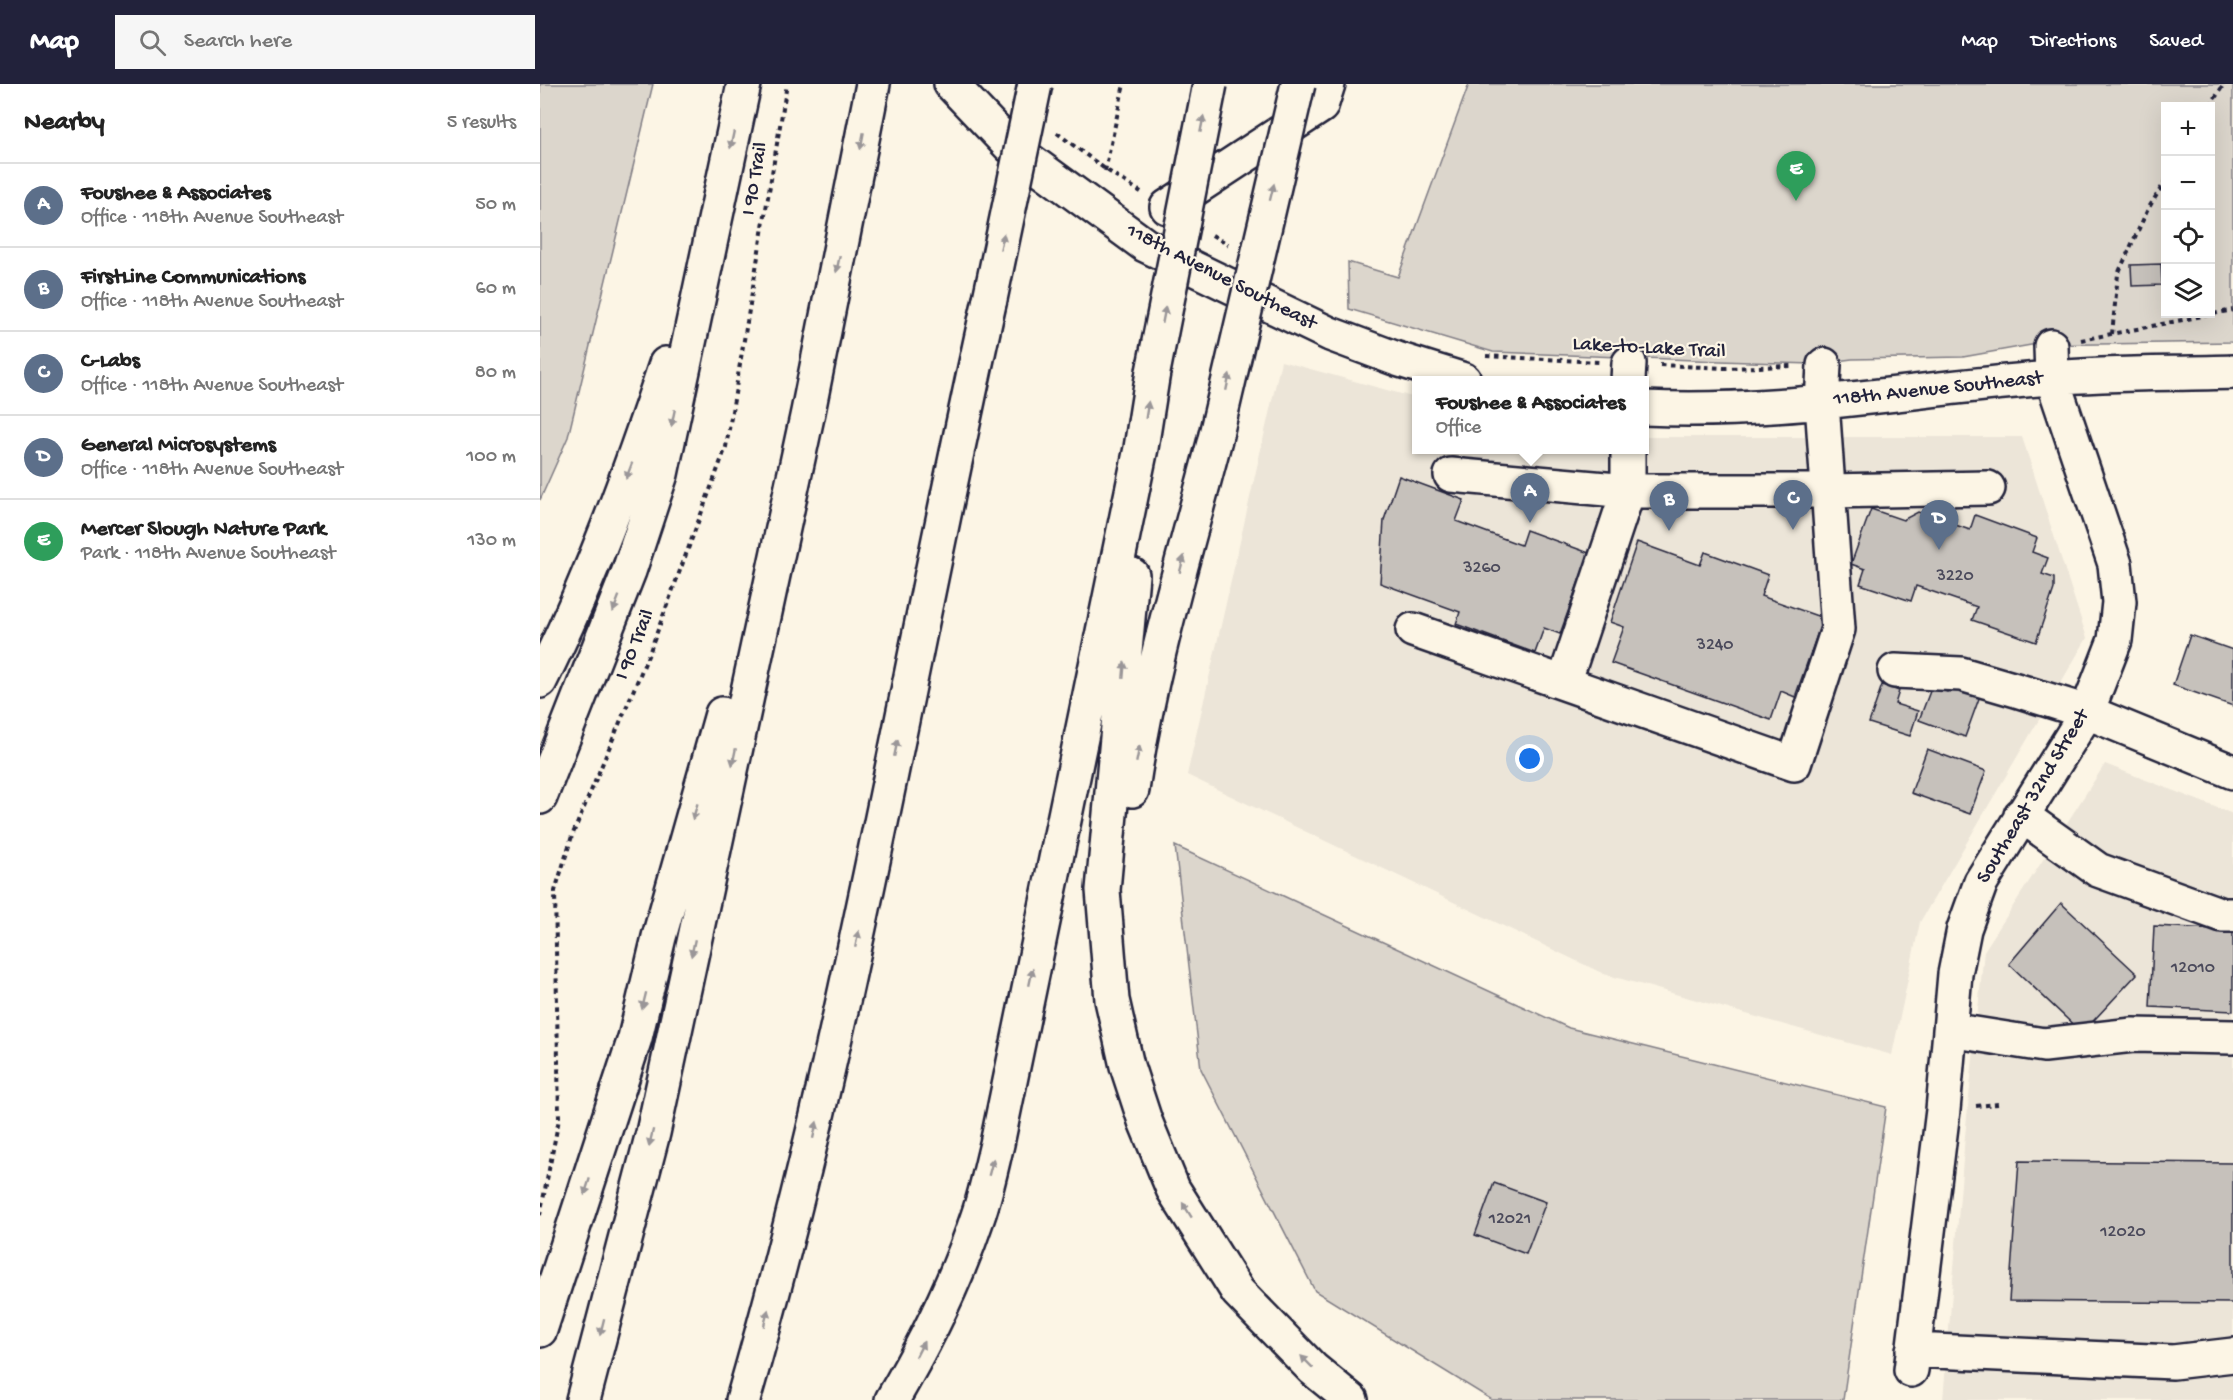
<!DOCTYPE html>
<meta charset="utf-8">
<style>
:root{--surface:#fff;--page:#f6f6f6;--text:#222;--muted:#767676;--line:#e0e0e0;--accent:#22223b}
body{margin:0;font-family:"Gochi Hand",sans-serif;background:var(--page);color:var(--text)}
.controls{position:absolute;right:18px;top:18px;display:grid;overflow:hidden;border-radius:0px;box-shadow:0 6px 24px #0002}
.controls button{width:54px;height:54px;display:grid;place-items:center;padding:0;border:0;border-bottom:2px solid var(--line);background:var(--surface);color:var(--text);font:30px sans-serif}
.you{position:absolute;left:990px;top:675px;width:21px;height:21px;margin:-15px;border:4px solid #fff;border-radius:50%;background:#1a73e8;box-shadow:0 0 0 9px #1a73e833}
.badge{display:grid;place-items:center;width:39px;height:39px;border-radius:50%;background:var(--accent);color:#fff;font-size:20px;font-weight:700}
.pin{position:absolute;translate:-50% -50px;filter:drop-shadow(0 2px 3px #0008)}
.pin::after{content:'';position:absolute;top:32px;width:21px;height:18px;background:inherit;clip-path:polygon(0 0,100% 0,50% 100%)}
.popup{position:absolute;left:872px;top:292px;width:237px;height:78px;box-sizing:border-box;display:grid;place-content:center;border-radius:0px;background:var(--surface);filter:drop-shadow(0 2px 4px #0005);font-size:20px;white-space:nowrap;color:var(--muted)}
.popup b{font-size:22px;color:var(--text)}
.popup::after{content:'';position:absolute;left:50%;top:100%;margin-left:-12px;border:12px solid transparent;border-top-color:var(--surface)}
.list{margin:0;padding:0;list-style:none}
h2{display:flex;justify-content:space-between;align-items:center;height:78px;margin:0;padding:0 24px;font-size:26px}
h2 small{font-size:20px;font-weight:400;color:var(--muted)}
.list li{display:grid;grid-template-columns:39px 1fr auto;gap:18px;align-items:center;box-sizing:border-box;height:84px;padding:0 24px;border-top:2px solid var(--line)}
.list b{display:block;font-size:22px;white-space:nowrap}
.list p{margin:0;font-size:20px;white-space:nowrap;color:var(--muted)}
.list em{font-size:20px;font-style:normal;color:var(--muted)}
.icon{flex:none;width:33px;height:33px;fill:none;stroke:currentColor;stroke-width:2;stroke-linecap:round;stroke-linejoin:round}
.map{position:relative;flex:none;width:1693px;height:1316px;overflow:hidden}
header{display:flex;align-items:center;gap:36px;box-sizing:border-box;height:84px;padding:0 30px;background:var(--accent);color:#fff}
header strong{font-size:28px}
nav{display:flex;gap:33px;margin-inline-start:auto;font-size:21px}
.search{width:420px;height:54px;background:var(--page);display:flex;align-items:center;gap:15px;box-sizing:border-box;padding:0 21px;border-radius:0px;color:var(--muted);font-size:22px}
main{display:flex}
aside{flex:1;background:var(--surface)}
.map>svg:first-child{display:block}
</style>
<header>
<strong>Map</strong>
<div class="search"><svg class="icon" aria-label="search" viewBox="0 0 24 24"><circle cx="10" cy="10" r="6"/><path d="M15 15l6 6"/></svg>Search here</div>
<nav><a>Map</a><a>Directions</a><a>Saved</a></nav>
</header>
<main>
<aside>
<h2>Nearby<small>5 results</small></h2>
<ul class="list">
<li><span class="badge" style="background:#5c6f8a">A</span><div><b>Foushee &amp; Associates</b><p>Office · 118th Avenue Southeast</p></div><em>50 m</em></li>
<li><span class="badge" style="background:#5c6f8a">B</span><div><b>FirstLine Communications</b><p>Office · 118th Avenue Southeast</p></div><em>60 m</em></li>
<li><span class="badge" style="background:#5c6f8a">C</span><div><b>C-Labs</b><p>Office · 118th Avenue Southeast</p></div><em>80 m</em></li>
<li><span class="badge" style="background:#5c6f8a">D</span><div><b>General Microsystems</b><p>Office · 118th Avenue Southeast</p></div><em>100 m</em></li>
<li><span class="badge" style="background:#2e9e5b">E</span><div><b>Mercer Slough Nature Park</b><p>Park · 118th Avenue Southeast</p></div><em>130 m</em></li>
</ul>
</aside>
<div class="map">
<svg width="1693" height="1316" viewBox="0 0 1693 1316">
<rect width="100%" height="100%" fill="#fcf5e5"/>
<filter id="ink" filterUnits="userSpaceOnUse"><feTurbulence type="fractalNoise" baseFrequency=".0167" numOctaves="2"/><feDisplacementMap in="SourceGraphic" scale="12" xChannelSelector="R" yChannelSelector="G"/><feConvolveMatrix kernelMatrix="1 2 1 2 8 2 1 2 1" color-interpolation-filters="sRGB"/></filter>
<g filter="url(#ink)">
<!-- built -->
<path fill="#ece5d8" d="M741 277 876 314V366H1104V353H1482L1547 554 1380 838 1352 971 1064 890 647 691Z
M1565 680 1693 730V1316H1403L1425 1052 1444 867Z"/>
<!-- green -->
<path fill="#dcd6cc" stroke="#7f7c84" stroke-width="1.5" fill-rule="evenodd" d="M0 0H113L28 353 0 416Z
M929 0H1693V258L1491 261 1423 273 1312 275 1273 280 1180 277 953 268 809 225 808 178 858 193ZM1626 22H1670V230H1626Z
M635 762 1029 944 1346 1023 1303 1316H952L775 1207 661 985Z"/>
<!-- building -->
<path fill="#c6c1bb" stroke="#22223b" stroke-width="1.5" d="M1621 180 1622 201 1592 202 1591 181Z
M859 392 924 416 916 437 981 461 986 446 1049 469 1020 550 1004 544 995 569 916 540 920 528 840 499 844 436Z
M1331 425 1363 436 1378 428 1430 446 1435 431 1497 454 1492 468 1508 474 1502 490 1514 494V505L1496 558 1432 536 1437 523 1376 502 1371 517 1320 500 1325 485 1311 480Z
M1097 458 1160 481 1165 468 1228 491 1221 512 1283 534 1255 613 1241 607 1231 636 1071 579 1084 543 1070 538Z
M1650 551 1693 566V622L1633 601Z
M1411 597 1441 609 1425 653 1379 636 1392 602 1407 608Z
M1342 601 1359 607 1355 620 1378 627 1370 652 1329 639Z
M1387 665 1446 687 1430 730 1371 709Z
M1521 819 1597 890 1542 949 1469 880Z
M1614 842 1693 846V927L1610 923Z
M1479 1077 1693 1079V1219L1469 1217Z
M954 1099 1006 1118 986 1170 935 1151Z"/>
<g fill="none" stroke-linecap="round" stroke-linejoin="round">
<defs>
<path id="minor" d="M411 0 470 62 605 161 790 250 857 275 924 296
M627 123 781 22 788 0
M1088 296 1089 279
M1104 324C1241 331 1375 304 1511 294 1572 289 1633 290 1693 288
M911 391 1088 407H1288L1448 404
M873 546 1254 680 1298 545 1282 319 1284 281
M1355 587 1421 590 1476 606 1547 628 1693 688
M1024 599 1088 407V366
M1481 731 1558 786 1682 831H1693
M1410 946 1504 961 1593 951 1693 953
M1373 1266 1633 1278 1693 1271
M1371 1286 1403 1026 1415 890 1424 845 1441 798 1547 628 1575 556 1579 518 1575 480 1512 294 1511 262"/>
<path id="highway" d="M592 491 563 806 572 916 587 982 605 1037 633 1105 698 1208 773 1285 811 1316
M0 597C51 495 90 388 126 280
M592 706C609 587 645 470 675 355
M0 713 89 487 121 390 204 0
M0 1246 95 954 119 853 182 630
M43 1316 113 1049 268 328 333 0
M203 1316C308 954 368 582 450 215
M352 1316C386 1258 417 1195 438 1132 446 1109 451 1084 457 1060L601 364 613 288"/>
</defs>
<!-- minor casing -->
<use href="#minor" stroke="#22223b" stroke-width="38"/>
<!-- highway casing -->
<use href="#highway" stroke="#22223b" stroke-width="38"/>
<!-- path -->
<path stroke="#22223b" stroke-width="4" stroke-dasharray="4.5 4.5" stroke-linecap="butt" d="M1670 22 1684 0
M517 49 565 85 601 108
M565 87 584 0
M672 151 688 161
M1572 250 1578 190 1608 125 1626 96
M1541 256 1693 226
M946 272 1059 278
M1120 281 1185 284 1253 282
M1436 1022 1458 1020
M0 1131 19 1035 15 807 32 752 110 567 186 363 247 0"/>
<!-- minor -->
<use href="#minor" stroke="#fcf5e5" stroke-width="33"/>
<!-- highway -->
<use href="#highway" stroke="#fcf5e5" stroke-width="33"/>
<defs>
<path id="highway-bridge" d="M450 215 495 0
M613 288 670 0
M675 355 758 0"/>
</defs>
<!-- highway-bridge casing -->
<use href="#highway-bridge" stroke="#22223b" stroke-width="38" stroke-linecap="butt"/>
<!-- highway-bridge -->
<use href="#highway-bridge" stroke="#fcf5e5" stroke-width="33"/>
</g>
<!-- one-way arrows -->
<defs><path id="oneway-solid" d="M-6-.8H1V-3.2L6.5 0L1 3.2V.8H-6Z" transform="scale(1.5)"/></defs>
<g fill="#9a9698">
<use href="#oneway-solid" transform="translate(662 40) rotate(-79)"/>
<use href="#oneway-solid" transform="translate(192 56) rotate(102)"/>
<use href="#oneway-solid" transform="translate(322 57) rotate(101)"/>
<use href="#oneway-solid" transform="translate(732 108) rotate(-76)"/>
<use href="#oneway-solid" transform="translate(462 158) rotate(-78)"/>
<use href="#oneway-solid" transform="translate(298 180) rotate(102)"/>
<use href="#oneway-solid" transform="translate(624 231) rotate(-79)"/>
<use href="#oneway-solid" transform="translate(688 298) rotate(-78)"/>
<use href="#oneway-solid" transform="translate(607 326) rotate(-81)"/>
<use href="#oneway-solid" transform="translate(133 334) rotate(102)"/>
<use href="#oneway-solid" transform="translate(89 387) rotate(111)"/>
<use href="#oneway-solid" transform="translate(642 480) rotate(-75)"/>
<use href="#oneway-solid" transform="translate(76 520) rotate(111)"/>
<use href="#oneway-solid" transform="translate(584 586) rotate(-85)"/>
<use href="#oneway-solid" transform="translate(356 664) rotate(-78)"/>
<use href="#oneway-solid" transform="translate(598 670) rotate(-79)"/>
<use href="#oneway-solid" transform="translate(194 673) rotate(102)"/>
<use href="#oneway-solid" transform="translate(155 728) rotate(106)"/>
<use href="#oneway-solid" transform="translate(317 855) rotate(-78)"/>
<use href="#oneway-solid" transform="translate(153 864) rotate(102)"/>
<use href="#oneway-solid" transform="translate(491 893) rotate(-78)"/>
<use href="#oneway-solid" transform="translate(104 917) rotate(104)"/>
<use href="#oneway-solid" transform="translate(275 1046) rotate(-77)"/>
<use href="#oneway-solid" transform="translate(111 1054) rotate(104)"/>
<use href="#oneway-solid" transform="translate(451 1083) rotate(-75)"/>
<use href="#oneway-solid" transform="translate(47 1103) rotate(108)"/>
<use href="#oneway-solid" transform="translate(647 1126) rotate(-122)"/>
<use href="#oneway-solid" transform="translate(226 1234) rotate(-75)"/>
<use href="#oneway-solid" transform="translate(62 1243) rotate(104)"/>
<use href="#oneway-solid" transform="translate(380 1265) rotate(-63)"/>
<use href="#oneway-solid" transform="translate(767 1278) rotate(-135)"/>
</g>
</g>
<g text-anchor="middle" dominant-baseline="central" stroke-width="4.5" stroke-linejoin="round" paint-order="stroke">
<!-- number labels -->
<g font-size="18" fill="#4b4a5b">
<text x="942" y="484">3260</text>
<text x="1415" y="492">3220</text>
<text x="1175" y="561">3240</text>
<text x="1653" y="884">12010</text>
<text x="970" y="1135">12021</text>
<text x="1583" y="1148">12020</text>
</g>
<!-- street labels -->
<g font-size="21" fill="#22223b" stroke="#fcf5e5">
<text transform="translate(216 95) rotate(-80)">I 90 Trail</text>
<text transform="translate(681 194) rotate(27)">118th Avenue Southeast</text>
<text transform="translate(1109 265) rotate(3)">Lake-to-Lake Trail</text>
<text transform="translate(1398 306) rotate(-6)">118th Avenue Southeast</text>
<text transform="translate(96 561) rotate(-68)">I 90 Trail</text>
<text transform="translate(1494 713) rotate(-59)">Southeast 32nd Street</text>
</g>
</g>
</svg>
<div class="controls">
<button>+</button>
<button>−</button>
<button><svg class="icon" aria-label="locate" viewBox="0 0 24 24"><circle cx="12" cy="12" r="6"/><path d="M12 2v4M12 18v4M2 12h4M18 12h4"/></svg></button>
<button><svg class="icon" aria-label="layers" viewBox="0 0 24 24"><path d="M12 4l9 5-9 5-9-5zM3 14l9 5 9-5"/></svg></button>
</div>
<div class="you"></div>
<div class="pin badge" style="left:990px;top:439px;background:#5c6f8a">A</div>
<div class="popup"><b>Foushee &amp; Associates</b>Office</div>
<div class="pin badge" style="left:1129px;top:447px;background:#5c6f8a">B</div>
<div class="pin badge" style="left:1253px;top:446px;background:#5c6f8a">C</div>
<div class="pin badge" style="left:1399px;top:466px;background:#5c6f8a">D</div>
<div class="pin badge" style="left:1256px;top:117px;background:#2e9e5b">E</div>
</div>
</main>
